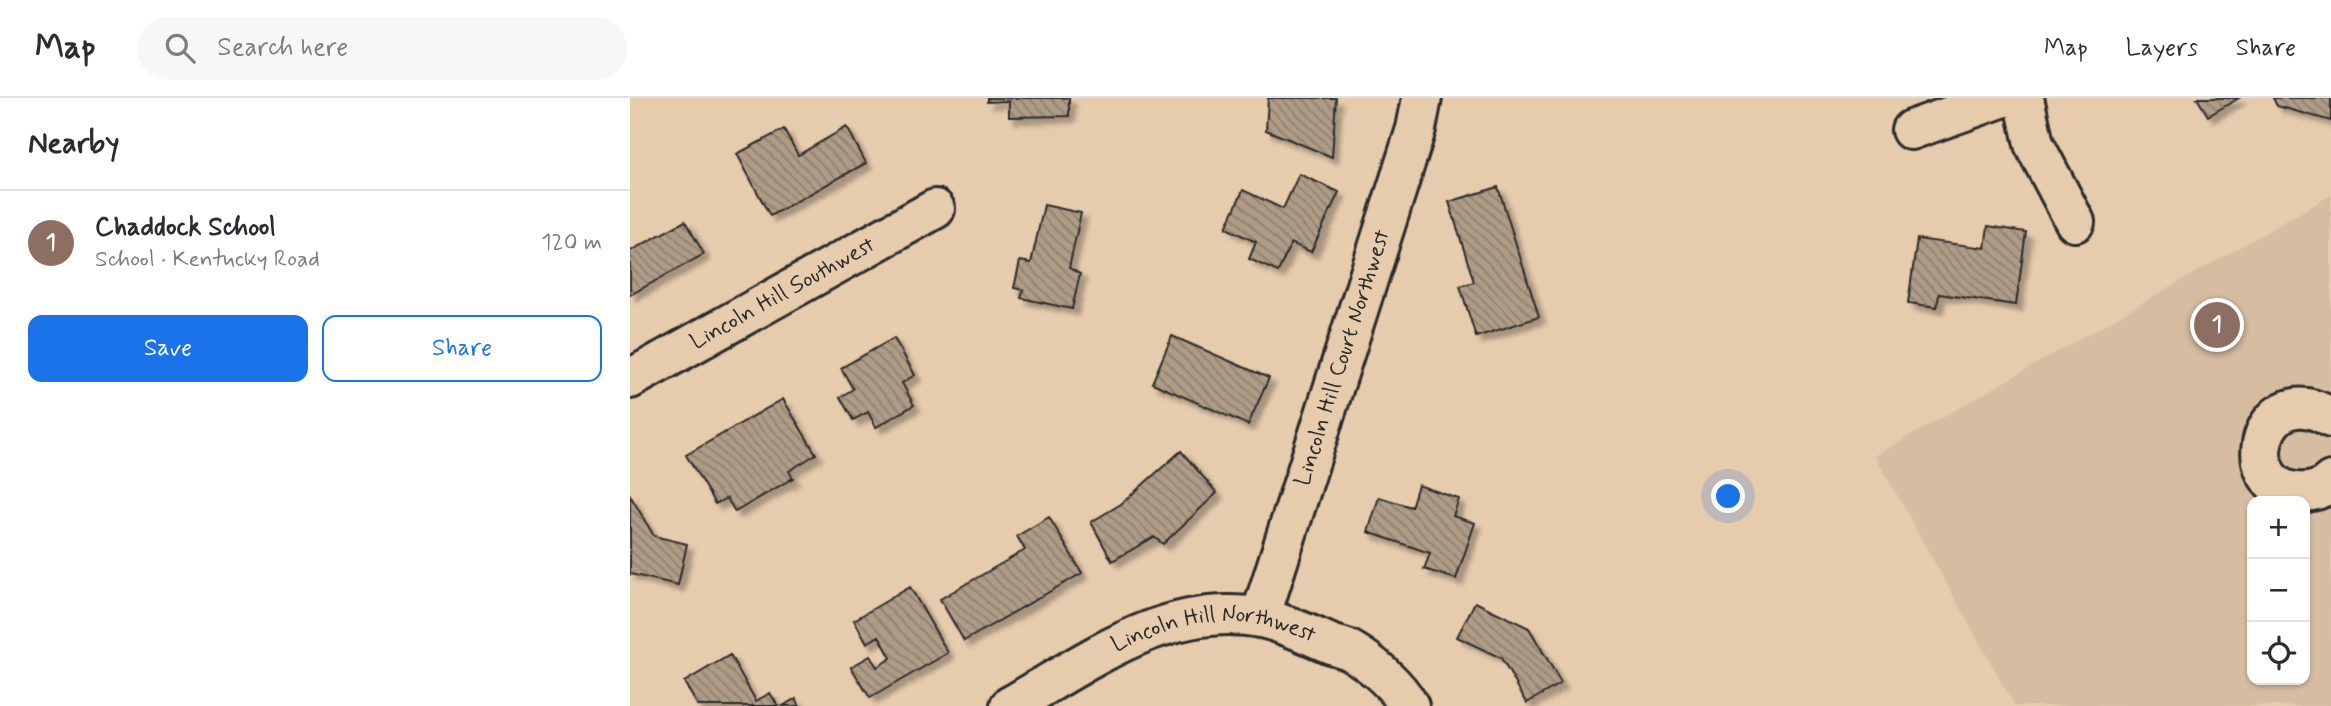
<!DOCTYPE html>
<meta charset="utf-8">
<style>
:root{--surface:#fff;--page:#f7f7f7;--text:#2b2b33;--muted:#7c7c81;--line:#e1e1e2;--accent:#1a73e8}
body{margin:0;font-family:Mynerve,sans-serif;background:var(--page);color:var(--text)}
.controls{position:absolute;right:21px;bottom:21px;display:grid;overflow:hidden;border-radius:14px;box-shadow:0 2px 5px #0004}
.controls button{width:63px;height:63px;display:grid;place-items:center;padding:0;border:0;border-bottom:2px solid var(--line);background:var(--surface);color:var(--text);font:35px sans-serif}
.you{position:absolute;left:1099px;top:399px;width:24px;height:24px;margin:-18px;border:5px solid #fff;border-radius:50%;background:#1a73e8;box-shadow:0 0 0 10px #1a73e833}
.badge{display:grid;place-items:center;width:46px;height:46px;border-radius:50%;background:var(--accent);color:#fff;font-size:23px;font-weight:700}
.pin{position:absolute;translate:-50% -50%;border:4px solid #fff;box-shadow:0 2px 7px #0006}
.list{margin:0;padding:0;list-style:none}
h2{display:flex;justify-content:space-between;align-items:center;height:91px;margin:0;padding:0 28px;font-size:30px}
h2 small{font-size:23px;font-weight:400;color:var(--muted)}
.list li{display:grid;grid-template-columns:46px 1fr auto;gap:21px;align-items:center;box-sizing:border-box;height:105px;padding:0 28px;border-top:2px solid var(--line)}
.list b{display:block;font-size:26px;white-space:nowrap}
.list p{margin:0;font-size:23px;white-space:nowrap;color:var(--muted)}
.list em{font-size:23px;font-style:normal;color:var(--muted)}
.actions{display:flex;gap:14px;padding:21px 28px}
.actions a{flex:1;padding:16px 0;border:2px solid var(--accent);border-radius:14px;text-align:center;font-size:24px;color:var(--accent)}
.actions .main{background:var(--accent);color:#fff}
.icon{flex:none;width:38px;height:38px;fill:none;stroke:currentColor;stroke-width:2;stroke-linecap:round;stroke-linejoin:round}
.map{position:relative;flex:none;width:1701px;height:608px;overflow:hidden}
header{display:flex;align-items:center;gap:42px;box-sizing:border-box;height:98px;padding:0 35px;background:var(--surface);border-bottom:2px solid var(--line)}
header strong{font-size:33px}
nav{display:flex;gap:38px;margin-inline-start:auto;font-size:24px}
.search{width:490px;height:63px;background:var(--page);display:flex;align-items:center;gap:18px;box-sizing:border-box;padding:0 24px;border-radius:38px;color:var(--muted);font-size:26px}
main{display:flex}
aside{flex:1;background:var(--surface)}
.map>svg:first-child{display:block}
</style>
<header>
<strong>Map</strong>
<div class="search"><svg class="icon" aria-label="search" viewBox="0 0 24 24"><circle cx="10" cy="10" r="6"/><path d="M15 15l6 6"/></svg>Search here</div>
<nav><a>Map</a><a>Layers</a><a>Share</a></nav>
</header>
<main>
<aside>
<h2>Nearby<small></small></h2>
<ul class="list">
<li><span class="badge" style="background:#8d6e63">1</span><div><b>Chaddock School</b><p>School · Kentucky Road</p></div><em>120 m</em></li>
</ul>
<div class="actions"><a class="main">Save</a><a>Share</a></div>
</aside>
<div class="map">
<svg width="1701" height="608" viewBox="0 0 1701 608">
<defs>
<pattern id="building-back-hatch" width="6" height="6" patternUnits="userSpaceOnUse" patternTransform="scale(1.75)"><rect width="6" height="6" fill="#af9c87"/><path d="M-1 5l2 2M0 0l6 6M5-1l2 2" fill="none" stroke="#8f7f6f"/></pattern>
<filter id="shadow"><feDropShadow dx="6" dy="6" stdDeviation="2" flood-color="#0004"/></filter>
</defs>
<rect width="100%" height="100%" fill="#e6cbad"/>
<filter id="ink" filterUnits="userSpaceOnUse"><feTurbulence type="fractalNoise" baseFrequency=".0143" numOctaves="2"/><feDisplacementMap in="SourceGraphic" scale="14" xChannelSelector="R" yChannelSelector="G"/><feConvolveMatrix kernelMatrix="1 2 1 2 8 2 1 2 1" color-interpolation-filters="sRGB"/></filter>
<g filter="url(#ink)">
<!-- built -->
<path fill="#d6bda2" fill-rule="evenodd" d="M1701 97V608H1385L1245 358ZM1622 403H1675V582H1622Z"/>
<!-- building -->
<path fill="url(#building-back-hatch)" stroke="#2b2b2b" stroke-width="2" filter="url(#shadow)" d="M357 0H439V18L379 19V3L357 4Z
M638 0H706L702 59 636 32Z
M1567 0H1609L1578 18Z
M1643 0H1701V23L1647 8Z
M217 29 236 65 140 118 107 56 154 31 168 57Z
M669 76 709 94 681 154 661 145 648 174 619 161 626 144 596 130 613 92 653 111Z
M868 89 909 219 846 239 830 188 844 184 819 104Z
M414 107 451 115 439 170 450 176 442 211 391 200 393 192 384 190 390 163 401 165Z
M55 123 74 156 0 197V153Z
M1358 128 1396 134 1386 207 1309 196 1307 209 1278 205 1287 141 1355 150Z
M542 238 639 280 618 327 522 285Z
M264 240 285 277 272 285 284 307 246 329 238 314 223 322 210 299 223 291 211 270Z
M153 301 186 356 159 373 163 380 105 414 97 400 85 406 56 357Z
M551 353 587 395 533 446 524 439 482 463 461 424 491 406Z
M788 387 829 401 823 418 845 425 826 481 794 471 800 455 738 434 749 399 781 409Z
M0 397 24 438 57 446 48 487 0 476Z
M419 419 452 475 334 543 310 501 395 452 387 438Z
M280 489 318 555 240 600 221 569 240 558 247 569 261 560 249 538 237 545 224 522Z
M845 504 899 530 931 585 897 605 871 560 827 539Z
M100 557 126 603 140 595 148 608H68L54 584Z
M166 600 170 608H153Z"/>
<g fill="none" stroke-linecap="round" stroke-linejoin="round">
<defs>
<g id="minor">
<path d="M1394 0 1404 46 1445 124"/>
<path d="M1281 32 1371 0"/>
<path id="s1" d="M0 281 305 111"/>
<path d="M1701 320C1632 276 1603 387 1666 394 1680 395 1691 393 1701 383"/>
<path id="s2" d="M630 520 786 31 792 0"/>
<path id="s3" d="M380 608C456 565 538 502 631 520 654 525 675 535 696 544 704 548 714 549 721 553 742 565 768 588 779 608"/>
</g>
</defs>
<!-- minor casing -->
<use href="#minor" stroke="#2b2b2b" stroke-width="44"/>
<!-- minor -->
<use href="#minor" stroke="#e6cbad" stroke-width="38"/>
</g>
</g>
<g text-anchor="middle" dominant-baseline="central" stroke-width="7" stroke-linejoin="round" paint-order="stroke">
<!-- street labels -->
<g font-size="23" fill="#2b2b2b" stroke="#e6cbad">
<text stroke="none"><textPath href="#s1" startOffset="175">Lincoln Hill Southwest</textPath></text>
<text stroke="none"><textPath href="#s2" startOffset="273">Lincoln Hill Court Northwest</textPath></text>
<text stroke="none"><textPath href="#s3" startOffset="224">Lincoln Hill Northwest</textPath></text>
</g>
</g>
</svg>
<div class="controls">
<button>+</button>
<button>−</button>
<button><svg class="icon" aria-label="locate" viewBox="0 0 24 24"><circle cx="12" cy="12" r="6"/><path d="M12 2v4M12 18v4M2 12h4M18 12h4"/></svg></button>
</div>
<div class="you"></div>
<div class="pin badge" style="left:1587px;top:227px;background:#8d6e63">1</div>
</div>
</main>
